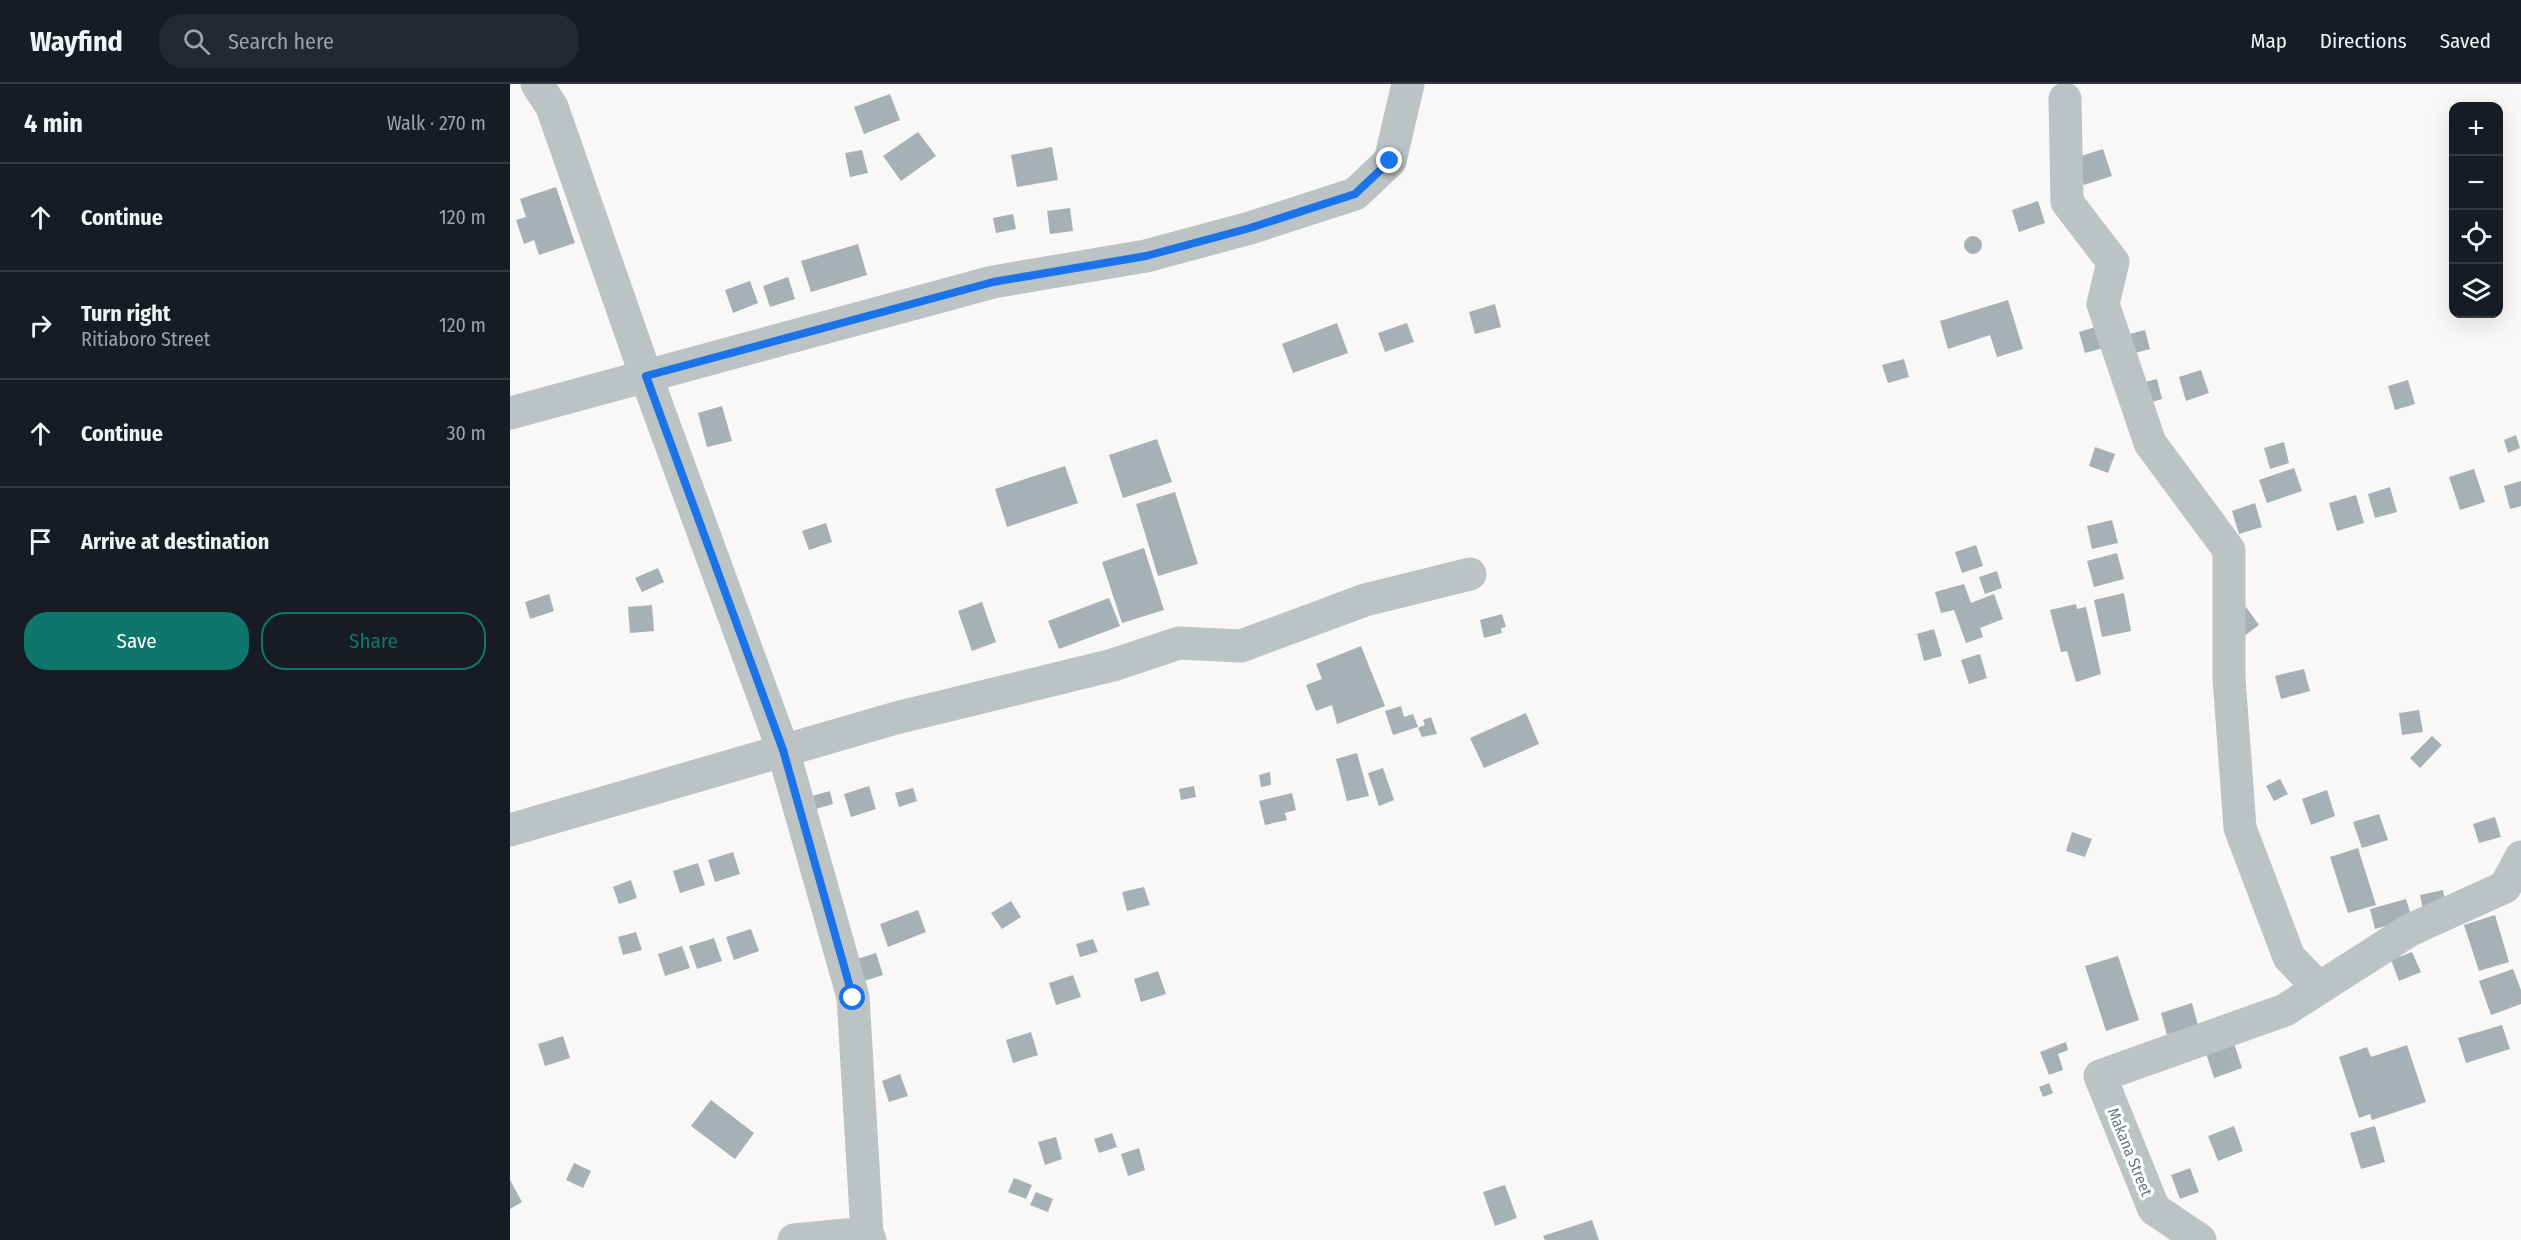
<!DOCTYPE html>
<meta charset="utf-8">
<style>
:root{--surface:#171b24;--page:#242831;--text:#f1f3f6;--muted:#9ea1a6;--line:#363941;--accent:#0f766e}
body{margin:0;font-family:"Fira Sans Condensed",sans-serif;background:var(--page);color:var(--text)}
.controls{position:absolute;right:18px;top:18px;display:grid;overflow:hidden;border-radius:12px;box-shadow:0 6px 24px #0002}
.controls button{width:54px;height:54px;display:grid;place-items:center;padding:0;border:0;border-bottom:2px solid var(--line);background:var(--surface);color:var(--text);font:30px sans-serif}
.stop{position:absolute;width:18px;height:18px;margin:-14px;border:4px solid #1a73e8;border-radius:50%;background:#fff}
.stop.end{background:#1a73e8;border-color:#fff;box-shadow:0 2px 6px #0008}
.list{margin:0;padding:0;list-style:none}
h2{display:flex;justify-content:space-between;align-items:center;height:78px;margin:0;padding:0 24px;font-size:26px}
h2 small{font-size:20px;font-weight:400;color:var(--muted)}
.list li{display:grid;grid-template-columns:39px 1fr auto;gap:18px;align-items:center;box-sizing:border-box;height:108px;padding:0 24px;border-top:2px solid var(--line)}
.list b{display:block;font-size:22px;white-space:nowrap}
.list p{margin:0;font-size:20px;white-space:nowrap;color:var(--muted)}
.list em{font-size:20px;font-style:normal;color:var(--muted)}
.actions{display:flex;gap:12px;padding:18px 24px}
.actions a{flex:1;padding:14px 0;border:2px solid var(--accent);border-radius:24px;text-align:center;font-size:21px;color:var(--accent)}
.actions .main{background:var(--accent);color:#fff}
.icon{flex:none;width:33px;height:33px;fill:none;stroke:currentColor;stroke-width:2;stroke-linecap:round;stroke-linejoin:round}
.map{position:relative;flex:none;width:2011px;height:1156px;overflow:hidden}
header{display:flex;align-items:center;gap:36px;box-sizing:border-box;height:84px;padding:0 30px;background:var(--surface);border-bottom:2px solid var(--line)}
header strong{font-size:28px}
nav{display:flex;gap:33px;margin-inline-start:auto;font-size:21px}
.search{width:420px;height:54px;background:var(--page);display:flex;align-items:center;gap:15px;box-sizing:border-box;padding:0 21px;border-radius:24px;color:var(--muted);font-size:22px}
main{display:flex}
aside{flex:1;background:var(--surface)}
.map>svg:first-child{display:block}
</style>
<header>
<strong>Wayfind</strong>
<div class="search"><svg class="icon" aria-label="search" viewBox="0 0 24 24"><circle cx="10" cy="10" r="6"/><path d="M15 15l6 6"/></svg>Search here</div>
<nav><a>Map</a><a>Directions</a><a>Saved</a></nav>
</header>
<main>
<aside>
<h2>4 min<small>Walk · 270 m</small></h2>
<ul class="list">
<li><svg class="icon" aria-label="ahead" viewBox="0 0 24 24"><path d="M12 20V5M6 11l6-6 6 6"/></svg><div><b>Continue</b></div><em>120 m</em></li>
<li><svg class="icon" aria-label="right" viewBox="0 0 24 24"><path d="M7 20v-9h11M14 6l5 5-5 5"/></svg><div><b>Turn right</b><p>Ritiaboro Street</p></div><em>120 m</em></li>
<li><svg class="icon" aria-label="ahead" viewBox="0 0 24 24"><path d="M12 20V5M6 11l6-6 6 6"/></svg><div><b>Continue</b></div><em>30 m</em></li>
<li><svg class="icon" aria-label="arrive" viewBox="0 0 24 24"><path d="M6 21V4h12l-3 4 3 4H6"/></svg><div><b>Arrive at destination</b></div></li>
</ul>
<div class="actions"><a class="main">Save</a><a>Share</a></div>
</aside>
<div class="map">
<svg width="2011" height="1156" viewBox="0 0 2011 1156">
<rect width="100%" height="100%" fill="#f9f8f6"/>
<!-- building -->
<path fill="#a5b1b4" d="M380 10 390 36 354 50 344 23Z
M408 48 426 72 391 97 373 72Z
M542 63 548 96 507 103 501 71Z
M1593 65 1602 92 1574 101 1565 74Z
M352 66 358 89 340 93 335 69Z
M46 103 65 159 29 171 24 156 14 160 6 136 16 133 10 115Z
M1528 117 1535 139 1509 148 1502 126Z
M560 124 563 147 540 150 537 127Z
M503 130 506 145 486 149 483 134Z
M1454 161a9 9 0 1 1 18 0a9 9 0 1 1-18 0Z
M348 160 357 191 301 208 291 177Z
M278 193 285 215 260 223 253 202Z
M240 197 248 219 223 229 215 206Z
M1498 216 1513 265 1487 273 1480 251 1438 265 1430 237Z
M985 220 991 243 965 250 959 228Z
M827 239 838 269 783 289 772 260Z
M897 239 904 258 875 268 868 249Z
M1595 240 1601 262 1575 269 1569 248Z
M1635 246 1640 265 1617 271 1612 252Z
M1394 275 1399 293 1378 299 1372 281Z
M1691 286 1699 309 1676 317 1669 293Z
M1647 295 1652 315 1630 322 1624 301Z
M1898 296 1905 320 1885 326 1878 302Z
M212 322 222 357 197 363 188 329Z
M2006 351 2010 364 1998 369 1994 356Z
M647 355 662 398 613 414 599 371Z
M1774 358 1779 379 1760 385 1754 364Z
M1585 363 1605 370 1598 389 1579 382Z
M555 382 568 419 497 443 485 405Z
M1784 384 1792 407 1757 419 1749 396Z
M1964 385 1975 418 1950 426 1939 393Z
M2011 397V422L2000 425 1994 402Z
M1880 403 1887 428 1865 434 1858 410Z
M665 408 688 480 648 492 626 420Z
M1846 411 1854 439 1827 447 1819 419Z
M1745 419 1752 443 1729 450 1722 427Z
M1602 436 1608 459 1582 465 1577 442Z
M316 439 322 458 299 466 292 447Z
M1466 461 1473 482 1452 489 1445 468Z
M634 464 654 526 612 539 592 478Z
M1607 469 1614 495 1584 503 1577 477Z
M148 484 154 498 132 508 125 494Z
M1487 487 1492 504 1475 510 1469 493Z
M1454 500 1461 519 1484 510 1493 535 1470 544 1473 553 1456 559 1444 526 1431 529 1425 508Z
M1614 509 1621 547 1592 553 1584 516Z
M39 510 44 527 20 535 15 518Z
M599 514 610 542 549 565 538 537Z
M472 518 486 558 462 567 448 527Z
M1566 520 1567 525 1576 523 1591 590 1566 598 1557 567 1551 568 1540 526Z
M142 521 144 547 120 549 118 523Z
M1736 523 1749 541 1733 553 1719 536Z
M992 530 996 543 991 544 992 549 974 554 970 536Z
M1424 545 1432 572 1414 577 1407 550Z
M851 562 875 622 827 640 822 621 806 627 796 601 812 595 806 580Z
M1470 570 1477 594 1459 600 1451 576Z
M1794 585 1800 607 1771 615 1765 592Z
M891 622 894 633 903 630 908 643 883 651 875 627Z
M1909 626 1913 648 1892 651 1889 629Z
M1016 629 1029 660 974 684 960 654Z
M921 633 927 650 912 653 908 644 915 641 913 636Z
M1922 652 1932 661 1910 684 1900 674Z
M847 669 859 712 837 717 826 675Z
M873 684 884 716 869 722 858 689Z
M760 688 761 701 751 703 749 691Z
M1770 695 1778 710 1764 717 1756 702Z
M359 702 366 725 341 733 334 710Z
M684 702 686 713 671 716 669 705Z
M403 704 407 717 389 723 385 709Z
M1817 706 1825 732 1801 741 1792 715Z
M320 707 323 720 306 725 302 712Z
M782 709 786 726 775 729 777 736 755 741 749 717Z
M1869 730 1878 756 1852 764 1843 738Z
M1985 733 1991 753 1969 759 1963 740Z
M1562 748 1582 755 1575 773 1556 767Z
M1848 764 1866 821 1838 829 1820 773Z
M223 768 230 790 205 798 198 776Z
M188 779 195 801 170 809 163 787Z
M121 796 127 814 109 820 103 803Z
M634 803 640 821 617 827 612 808Z
M1933 806 1937 825 1914 831 1910 811Z
M1896 815 1902 834 1865 845 1860 825Z
M501 817 511 833 492 845 481 829Z
M408 826 416 848 378 863 370 840Z
M1985 831 1999 878 1969 887 1954 841Z
M241 845 249 867 224 876 216 853Z
M126 848 132 866 113 871 108 853Z
M204 854 212 877 187 885 179 862Z
M583 855 588 868 570 873 566 860Z
M172 862 180 884 155 892 148 870Z
M1902 868 1911 888 1889 897 1881 876Z
M366 869 373 891 348 899 341 877Z
M1608 872 1629 936 1596 947 1575 882Z
M2003 885 2011 906V920L1981 931 1969 897Z
M648 887 656 910 631 918 624 895Z
M563 891 571 913 546 921 539 899Z
M1682 919 1688 941 1657 951 1651 929Z
M1992 941 2000 965 1956 979 1948 954Z
M521 948 528 971 503 979 496 956Z
M53 952 60 974 35 982 28 960Z
M1722 953 1732 984 1704 994 1694 963Z
M1556 958 1558 966 1548 970 1553 986 1539 991 1530 968Z
M1897 961 1916 1018 1862 1036 1860 1030 1849 1034 1829 973 1857 963 1861 973Z
M390 990 398 1012 379 1018 372 997Z
M1539 999 1543 1009 1533 1013 1529 1003Z
M201 1016 244 1049 225 1075 181 1042Z
M1724 1042 1733 1067 1708 1077 1698 1052Z
M1865 1042 1875 1078 1851 1085 1840 1049Z
M602 1049 607 1063 589 1069 584 1055Z
M546 1053 552 1075 535 1081 528 1058Z
M629 1064 635 1086 618 1092 611 1070Z
M64 1079 81 1087 73 1104 56 1096Z
M1680 1084 1689 1108 1670 1115 1661 1091Z
M504 1094 522 1101 516 1115 498 1108Z
M0 1096 12 1118 0 1125Z
M995 1101 1007 1134 985 1142 973 1108Z
M526 1108 543 1115 538 1128 520 1121Z
M1082 1136 1089 1156H1035L1033 1152Z"/>
<g fill="none" stroke-linecap="round" stroke-linejoin="round">
<!-- street -->
<path stroke="#bbc3c5" stroke-width="33" d="M27 0 42 23 136 292 273 666 343 913 357 1149 360 1156
M1555 15 1557 118 1603 178 1593 220 1640 359 1719 466V594L1730 744 1779 873 1809 904
M0 329 483 198 636 172 740 144 845 110 880 77 898 0
M0 746 386 634 603 581 669 559 731 562 855 516 960 490
M284 1156 357 1149
M1690 1156 1644 1125 1590 992 1775 926 1900 846 1995 803 2011 773"/>
</g>
<g fill="none" stroke-linecap="round" stroke-linejoin="round">
<!-- route -->
<path stroke="#1a73e8" stroke-width="8" d="M343 914 273 666 136 292 483 198 636 172 740 144 845 110 880 77"/>
</g>
<g text-anchor="middle" dominant-baseline="central" stroke-width="6" stroke-linejoin="round" paint-order="stroke">
<!-- street labels -->
<g font-size="16" fill="#657a80" stroke="#fff">
<text transform="translate(1620 1068) rotate(68)">Makana Street</text>
</g>
</g>
</svg>
<div class="controls">
<button>+</button>
<button>−</button>
<button><svg class="icon" aria-label="locate" viewBox="0 0 24 24"><circle cx="12" cy="12" r="6"/><path d="M12 2v4M12 18v4M2 12h4M18 12h4"/></svg></button>
<button><svg class="icon" aria-label="layers" viewBox="0 0 24 24"><path d="M12 4l9 5-9 5-9-5zM3 14l9 5 9-5"/></svg></button>
</div>
<div class="stop" style="left:343px;top:914px"></div>
<div class="stop end" style="left:880px;top:77px"></div>
</div>
</main>
